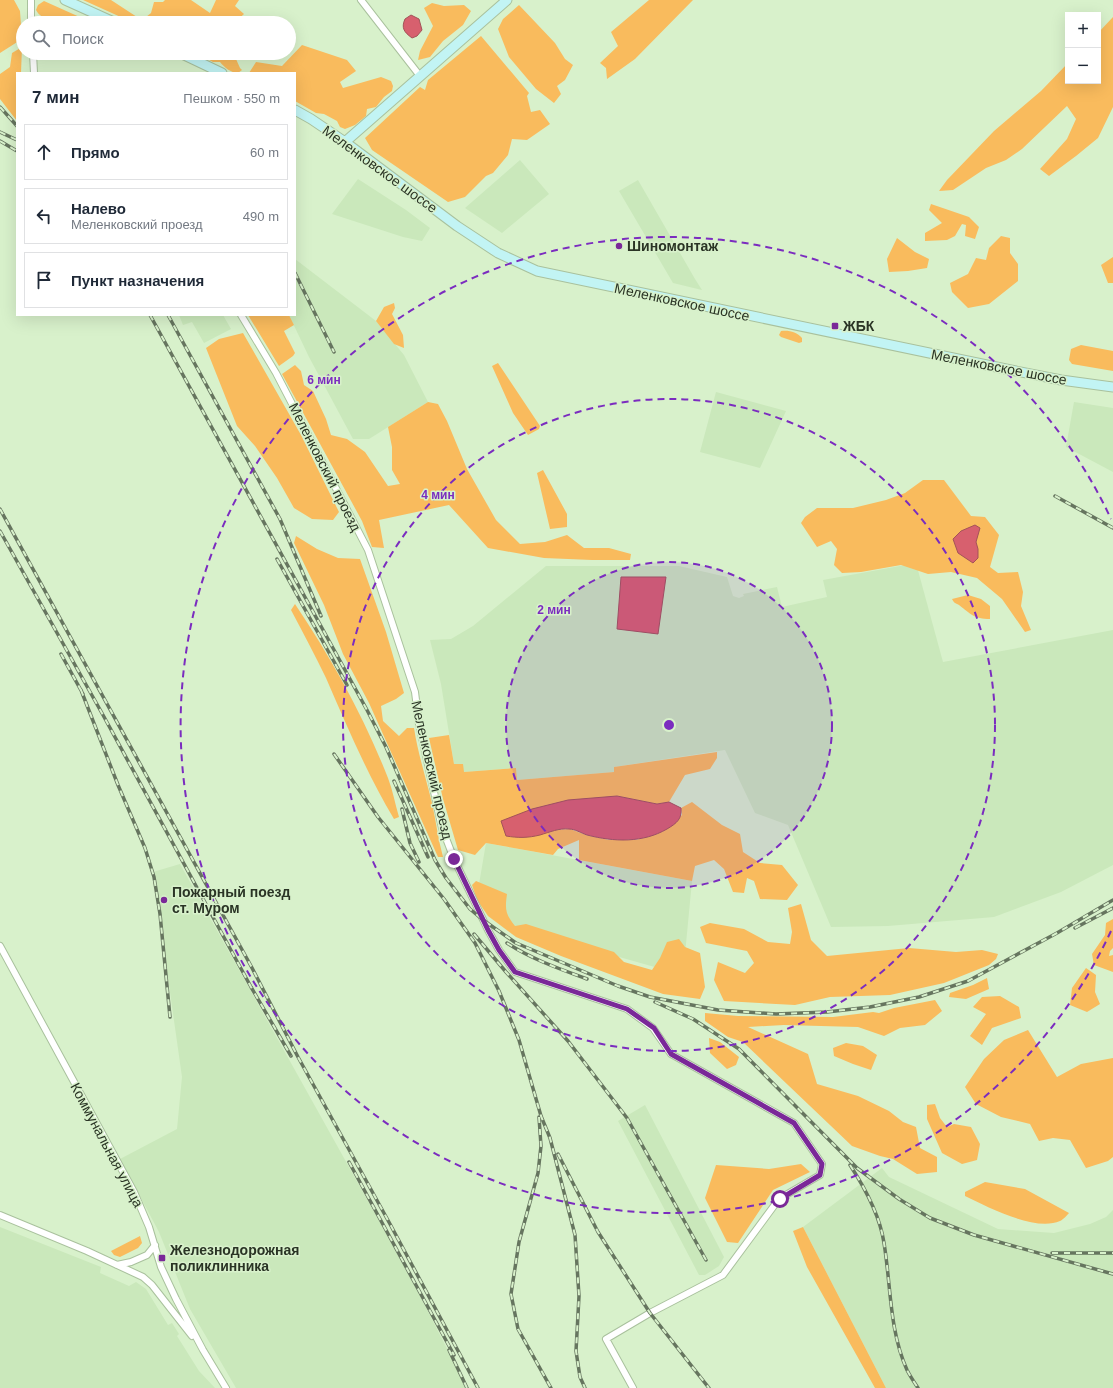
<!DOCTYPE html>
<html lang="ru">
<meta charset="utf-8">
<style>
:root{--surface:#fff;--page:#f2f2f3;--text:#1f2937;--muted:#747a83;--line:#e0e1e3}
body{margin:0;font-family:Helvetica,sans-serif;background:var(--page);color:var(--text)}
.controls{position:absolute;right:12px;top:12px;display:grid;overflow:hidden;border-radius:0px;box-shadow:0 4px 16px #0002}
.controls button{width:36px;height:36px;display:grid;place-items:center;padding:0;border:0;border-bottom:1px solid var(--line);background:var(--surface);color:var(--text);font:20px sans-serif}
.stop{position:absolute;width:12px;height:12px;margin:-9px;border:3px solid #7a2898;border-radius:50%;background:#fff}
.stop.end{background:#7a2898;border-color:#fff;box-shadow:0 1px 4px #0008}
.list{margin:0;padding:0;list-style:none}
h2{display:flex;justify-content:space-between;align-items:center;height:52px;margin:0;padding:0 16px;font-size:17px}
h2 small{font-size:13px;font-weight:400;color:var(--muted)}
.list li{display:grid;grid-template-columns:26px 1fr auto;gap:12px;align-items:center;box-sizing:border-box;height:56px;margin:0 8px 8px;padding:0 8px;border:1px solid var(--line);border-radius:0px}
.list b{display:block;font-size:15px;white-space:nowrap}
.list p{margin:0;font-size:13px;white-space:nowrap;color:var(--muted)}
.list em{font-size:13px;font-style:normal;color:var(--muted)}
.icon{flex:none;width:22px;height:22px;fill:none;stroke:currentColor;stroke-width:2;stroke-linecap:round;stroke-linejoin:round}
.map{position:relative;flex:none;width:1113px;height:1388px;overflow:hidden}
.search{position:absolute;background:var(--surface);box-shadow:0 4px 16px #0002;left:16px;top:16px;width:280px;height:44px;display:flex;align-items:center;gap:10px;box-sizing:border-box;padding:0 14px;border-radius:22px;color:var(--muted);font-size:15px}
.panel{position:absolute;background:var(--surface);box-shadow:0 4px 16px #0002;left:16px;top:72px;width:280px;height:244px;border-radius:0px}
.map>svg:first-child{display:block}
</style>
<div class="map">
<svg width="1113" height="1388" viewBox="0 0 1113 1388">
<rect width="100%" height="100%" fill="#d8f1cb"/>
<!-- built -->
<path fill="#cae8bb" d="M520 160 549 194 502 233 465 208Z
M358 179 406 210 430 228 422 241 403 237 332 214Z
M638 180 695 279 702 290 673 283 619 191Z
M295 259 376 321 404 355 428 402 369 439H353L309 357 289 315H295Z
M179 315H223L231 329 204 343 192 322 183 325Z
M716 392 786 411 760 468 700 452Z
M1074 402 1113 408V472L1066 447Z
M916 563 943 662 1113 630V865L1061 892 994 917 888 926 831 927 788 825 755 813 725 750 614 767V772L517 780 516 768 464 772 454 764 441 684 430 640 451 639 473 626 546 566H679L727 577 733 596 739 598 744 596 743 594 777 587 782 607 827 597 823 580Z
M486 843 692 881 683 975 513 927 477 896Z
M180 864 412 1280 467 1388H236L190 1309 159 1232 120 1159 177 1129 182 1077 153 872Z
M645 1105 724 1257 719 1266 705 1275H699L618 1121Z
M882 1168 889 1177 998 1229 1054 1233 1090 1224 1106 1217 1113 1210V1388H886L803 1227Z
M0 1227 101 1267 100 1273 129 1286 136 1282 146 1289 168 1325 172 1323 179 1334 177 1336 199 1371 215 1388H0Z"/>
<!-- green -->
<path fill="#f9bb5d" d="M0 0H14L20 11 22 39 0 53Z
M83 0H111L137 17 134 23Z
M165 0H191L210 13 216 0H239L235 6 244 14 234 23H146V17L151 13 154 2H163Z
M649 0H693L635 59 607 79 606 68 600 63 618 46 611 32Z
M44 1 93 23C78 23 44 26 36 10L38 5Z
M432 3 444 6 464 5 471 11 463 25 443 41 430 57 418 60 420 51 433 26 424 8Z
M519 5 555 43 565 59 573 65 565 80 557 86 561 94 554 103 536 89 509 57 498 29 503 19Z
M1113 17V107L1098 138 1076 156 1049 176 1040 169 1067 139 1076 119 1067 106 1022 149 1006 160 986 168 953 190 939 191 947 180 994 131 1041 91 1068 63V81H1098V33Z
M481 36 529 93 527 96 531 112 540 110 550 124 527 140 512 139 508 155 493 173 486 176 465 197 448 202 372 150 365 138 420 87 425 90 428 80Z
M302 45 347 60 356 71 340 82 343 88 381 77 391 81 393 86 392 91 384 97 376 107 367 109 366 116 355 125 345 129 340 127 337 121 324 114 316 113 295 101V73H249L256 62 282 66Z
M22 47 21 73H17V121L0 99V74L10 67 12 53Z
M196 53H229V54L236 59 240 68 242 70 238 73C231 73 224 67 220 62H213Z
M931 204 969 217 979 227 975 239 965 236 966 225 962 224 955 236 947 240 925 241V233L942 223 929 210Z
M1001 236 1010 238V253L1018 264V281L989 304 968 308 952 292 950 283 968 274 976 258 986 260 989 248Z
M897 238 915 252 929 259 927 268 908 271 889 272 887 259Z
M1113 257V283H1108L1101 265Z
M394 303 395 308 392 314 403 335 404 348 394 344 376 321 384 307Z
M248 315H289L294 325 284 331 295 353 293 356 279 366Z
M781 331C789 330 797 332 802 338V342L799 343 781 337 779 335Z
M243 333 301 435 339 512 333 520 312 519 294 508 277 478 255 446 237 426 206 348 219 339Z
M1081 345 1113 351V371L1072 364 1069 360 1071 349Z
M498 363 540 426 539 429 528 435 513 413 492 366Z
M295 365 301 371 304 385 313 391 326 419 331 435 347 439 365 452 388 486 400 484 392 470V447L388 427 428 402 438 404 447 421 467 469 496 520 520 544 545 542 567 535 584 548H609L631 554 630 560H592L544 558 488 548 449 505 379 520 384 548 372 547 362 521 282 374Z
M543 470 567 514V527L550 529 537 473Z
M923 480H944L971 516 985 517 999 535 990 567 998 573 1018 572 1023 592 1021 606 1031 630 1025 632 1002 599 977 578 951 572 928 574 901 565 861 572 842 573 834 565 837 549 831 541 817 547 801 523 805 517 817 508H853L886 500 905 493Z
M296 536 317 549 338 558 360 559 386 632 404 693 396 699 381 706 383 721 399 736 407 728H414C418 754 426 778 432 803 436 821 438 839 443 857H438L369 703 343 654 324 605 294 543Z
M968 595 981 599 990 606V619C974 619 971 614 959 605 955 603 954 603 952 599Z
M295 604C332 659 364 717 388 778 393 791 395 804 399 817L394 819C367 774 347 726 326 678 315 655 303 633 291 610Z
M449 735 454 764H463L464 772 516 768 517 780 614 772V767L717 752V758L710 769 685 775 669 802 657 804 617 796 540 835 552 830 570 829 586 835 609 840H636L657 834 682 815 681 808 692 802 722 825 740 834 743 852 760 863 782 865 798 885 787 900 760 899 754 881 747 878 744 893 733 892 724 869 714 860 695 866 692 881 579 860V840L558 849 553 855 486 843 475 855 458 850 443 799 429 738Z
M476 881 507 894C505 909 505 914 515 926L526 924 614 952 624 962 652 970 660 958 667 942 679 939 685 947 700 953 705 987 700 999 663 994 561 956 516 937 488 916 477 900 472 885Z
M801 904 811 940 827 956 909 948 956 952 982 950 998 954 996 959 989 965 944 983 890 995 830 997 795 1005 724 1001 714 980 718 962 745 973 754 963 747 951 706 943 700 927 710 923 744 929 768 942 790 944 792 932 788 908Z
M1113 919V948L1110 951 1109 956 1113 955V972L1094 965 1092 954 1105 935 1106 923Z
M1086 968 1096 975 1095 992 1100 1004 1087 1012 1070 1005 1072 988Z
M987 978 989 989 966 999 949 997 950 993 973 985Z
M1000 996 1019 1007 1021 1018 992 1028 982 1045 970 1036 986 1014 973 1007 982 997Z
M935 1000 942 1011 925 1025 900 1028 884 1036 858 1027 784 1025 748 1027 808 1054 817 1084 858 1096 889 1111 903 1122 916 1127 920 1148 937 1157V1172L917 1174 893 1159 880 1156 852 1146 743 1042 728 1037 705 1021V1013L738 1016 833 1017 873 1012 879 1013 894 1008Z
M1028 1030 1057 1077 1081 1064 1113 1058V1157L1108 1161 1086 1168 1070 1140 1053 1138 1039 1141 1030 1124 1001 1117 976 1104 965 1087 984 1059 1004 1040Z
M709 1038 720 1042 739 1057 736 1065 727 1069 710 1053Z
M846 1043 863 1046 877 1055 871 1070 853 1064 834 1056 833 1048Z
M935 1104 940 1118 947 1127 954 1124 971 1127 980 1144 977 1160 962 1164 942 1153 927 1119V1105Z
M801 1164 810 1172 773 1190 738 1243 727 1242 705 1198 716 1165 769 1169Z
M985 1182 1025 1189 1069 1213C1067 1215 1063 1220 1060 1221 1035 1232 988 1207 965 1196V1192Z
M803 1227 886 1388H875L807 1267 793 1231Z
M140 1236 142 1243 138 1248 120 1257 114 1255 111 1251Z"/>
<!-- water -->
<path fill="#d7606e" stroke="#a35358" d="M411 15 419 19 422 30 417 36 412 38C404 32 401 28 405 19Z
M975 525 980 528 976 542 978 549V558L973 563 958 553 953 539 961 531Z
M621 577H666L658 634 617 629Z
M617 796 657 804 669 802 681 808C682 819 677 823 667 829 643 843 614 842 587 835 581 833 575 829 569 829 559 828 550 832 540 835 528 838 518 838 506 836L501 821 532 809 568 800Z"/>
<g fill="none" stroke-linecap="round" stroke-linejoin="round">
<defs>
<path id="street" d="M361 0 420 76
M31 23V0
M33 53 34 73
M241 315 276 373 368 550 415 692 419 724 442 828 454 859 488 930 499 950 515 972 627 1009 653 1028 671 1054 794 1123 822 1164 820 1175 779 1199 723 1275 650 1313 606 1339 633 1388
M0 946 134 1192 149 1227 161 1267 176 1299 203 1350 226 1388
M0 1215 87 1251 143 1277 152 1285 192 1336
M117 1265 131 1262 147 1255 155 1245"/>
<path id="secondary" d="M65 0 116 23
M180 53 222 73
M295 110 311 119 345 142 457 226 498 253 537 271 1006 369 1061 380 1113 387
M345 142 507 0"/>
</defs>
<!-- street casing -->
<use href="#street" stroke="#a9c19d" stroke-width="8"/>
<!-- secondary casing -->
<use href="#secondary" stroke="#a9c19d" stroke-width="11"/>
<!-- street -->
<use href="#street" stroke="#fff" stroke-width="6"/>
<!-- secondary -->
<use href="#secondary" stroke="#c2f4f4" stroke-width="9"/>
<defs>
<path id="rail" d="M0 107 17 126
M0 132 17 140
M0 141 17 151
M295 273 334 352
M150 315 367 710 386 747 435 860 446 878 470 909 483 920 516 943 618 986 650 997 718 1010 776 1014 827 1012 870 1007 919 997 968 981 1057 933 1113 900
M168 315 280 519 321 616
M1055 496 1113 528
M0 509 251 966 298 1057 390 1224 478 1388
M0 531 103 715 251 987 291 1056
M277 559 347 685
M61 654 83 694
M81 690 118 785 145 848 154 877 160 914 170 1017
M334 754 378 817 444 899 475 943 499 991 519 1040 541 1116 550 1138 575 1235 579 1296 576 1351 580 1377 585 1388
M394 781 428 857
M402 809 410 843 419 862
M1075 928 1113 908
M474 934 506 972 568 1041 627 1118 706 1260
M507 943C531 959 560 969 587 979
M655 1002 693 1019 739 1049 857 1168 899 1199 930 1218 974 1235 1113 1274
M539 1117 541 1146 538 1173 519 1242 511 1294 518 1329 551 1388
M558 1154 598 1232 650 1313 709 1388
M349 1162 454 1355
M850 1165C865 1188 880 1216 884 1243 891 1285 889 1330 907 1370 910 1376 914 1382 918 1388
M1052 1253H1113
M449 1350 467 1388"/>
</defs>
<!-- rail casing -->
<use href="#rail" stroke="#66755f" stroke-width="3.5"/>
<!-- rail -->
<use href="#rail" stroke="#d8f1cb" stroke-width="2" stroke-dasharray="6" stroke-linecap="butt"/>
</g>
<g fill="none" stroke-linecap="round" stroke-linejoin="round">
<!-- route -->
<path stroke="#7a2898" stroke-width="5" d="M454 859 488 930 499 950 515 972 627 1009 654 1028 671 1054 794 1123 822 1164 820 1175 780 1199"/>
</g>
<!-- distance rings -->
<circle cx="669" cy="725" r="163" fill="#7b2cbf" fill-opacity=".12"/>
<g fill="none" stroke="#7b2cbf" stroke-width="2" stroke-dasharray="7 5">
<circle cx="669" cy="725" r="163"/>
<circle cx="669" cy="725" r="326"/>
<path d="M1111 931A488 488 0 1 1 1111 519"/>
</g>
<!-- markers -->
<g fill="#7a2898" stroke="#d8f1cb" stroke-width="1.5">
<circle cx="619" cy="246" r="4"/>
<rect x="831" y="322" width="8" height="8" rx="2"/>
<circle cx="164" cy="900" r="4"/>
<rect x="158" y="1254" width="8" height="8" rx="2"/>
</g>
<g text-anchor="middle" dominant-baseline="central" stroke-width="3" stroke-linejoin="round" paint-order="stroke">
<!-- street labels -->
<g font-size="14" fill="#2a3425" stroke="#d8f1cb">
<text transform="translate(380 169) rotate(36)">Меленковское шоссе</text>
<text transform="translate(682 302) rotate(12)">Меленковское шоссе</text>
<text transform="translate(999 367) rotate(11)">Меленковское шоссе</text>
<text transform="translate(325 467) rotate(63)">Меленковский проезд</text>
<text transform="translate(432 770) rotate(77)">Меленковский проезд</text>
<text transform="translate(107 1145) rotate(62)">Коммунальная улица</text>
</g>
<!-- poi labels -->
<g font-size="14" font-weight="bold" fill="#2a3425" stroke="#d8f1cb" text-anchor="start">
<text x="627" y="246">Шиномонтаж</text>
<text x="843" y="326">ЖБК</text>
<text x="172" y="892">Пожарный поезд<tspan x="172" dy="16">ст. Муром</tspan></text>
<text x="170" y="1250">Железнодорожная<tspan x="170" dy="16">поликлинника</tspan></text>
</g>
</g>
<circle cx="669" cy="725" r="6" fill="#7b2cbf" stroke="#d8f1cb" stroke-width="2"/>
<g font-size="12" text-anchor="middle" font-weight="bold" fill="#7b2cbf" stroke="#d8f1cb" stroke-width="3" stroke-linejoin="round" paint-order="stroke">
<text x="324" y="384">6 мин</text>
<text x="438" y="499">4 мин</text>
<text x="554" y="614">2 мин</text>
</g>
</svg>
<div class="controls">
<button>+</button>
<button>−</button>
</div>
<div class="stop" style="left:780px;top:1199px"></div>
<div class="stop end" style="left:454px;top:859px"></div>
<div class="search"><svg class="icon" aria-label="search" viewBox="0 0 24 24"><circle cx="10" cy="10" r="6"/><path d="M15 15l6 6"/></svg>Поиск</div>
<section class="panel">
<h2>7 мин<small>Пешком · 550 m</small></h2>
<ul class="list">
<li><svg class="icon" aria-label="ahead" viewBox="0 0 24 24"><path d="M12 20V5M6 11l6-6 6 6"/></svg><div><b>Прямо</b></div><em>60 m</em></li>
<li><svg class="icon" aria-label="left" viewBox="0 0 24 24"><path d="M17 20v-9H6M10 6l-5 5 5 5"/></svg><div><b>Налево</b><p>Меленковский проезд</p></div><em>490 m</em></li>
<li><svg class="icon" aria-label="arrive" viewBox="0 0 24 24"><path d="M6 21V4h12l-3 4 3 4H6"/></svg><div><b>Пункт назначения</b></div></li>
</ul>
</section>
</div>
